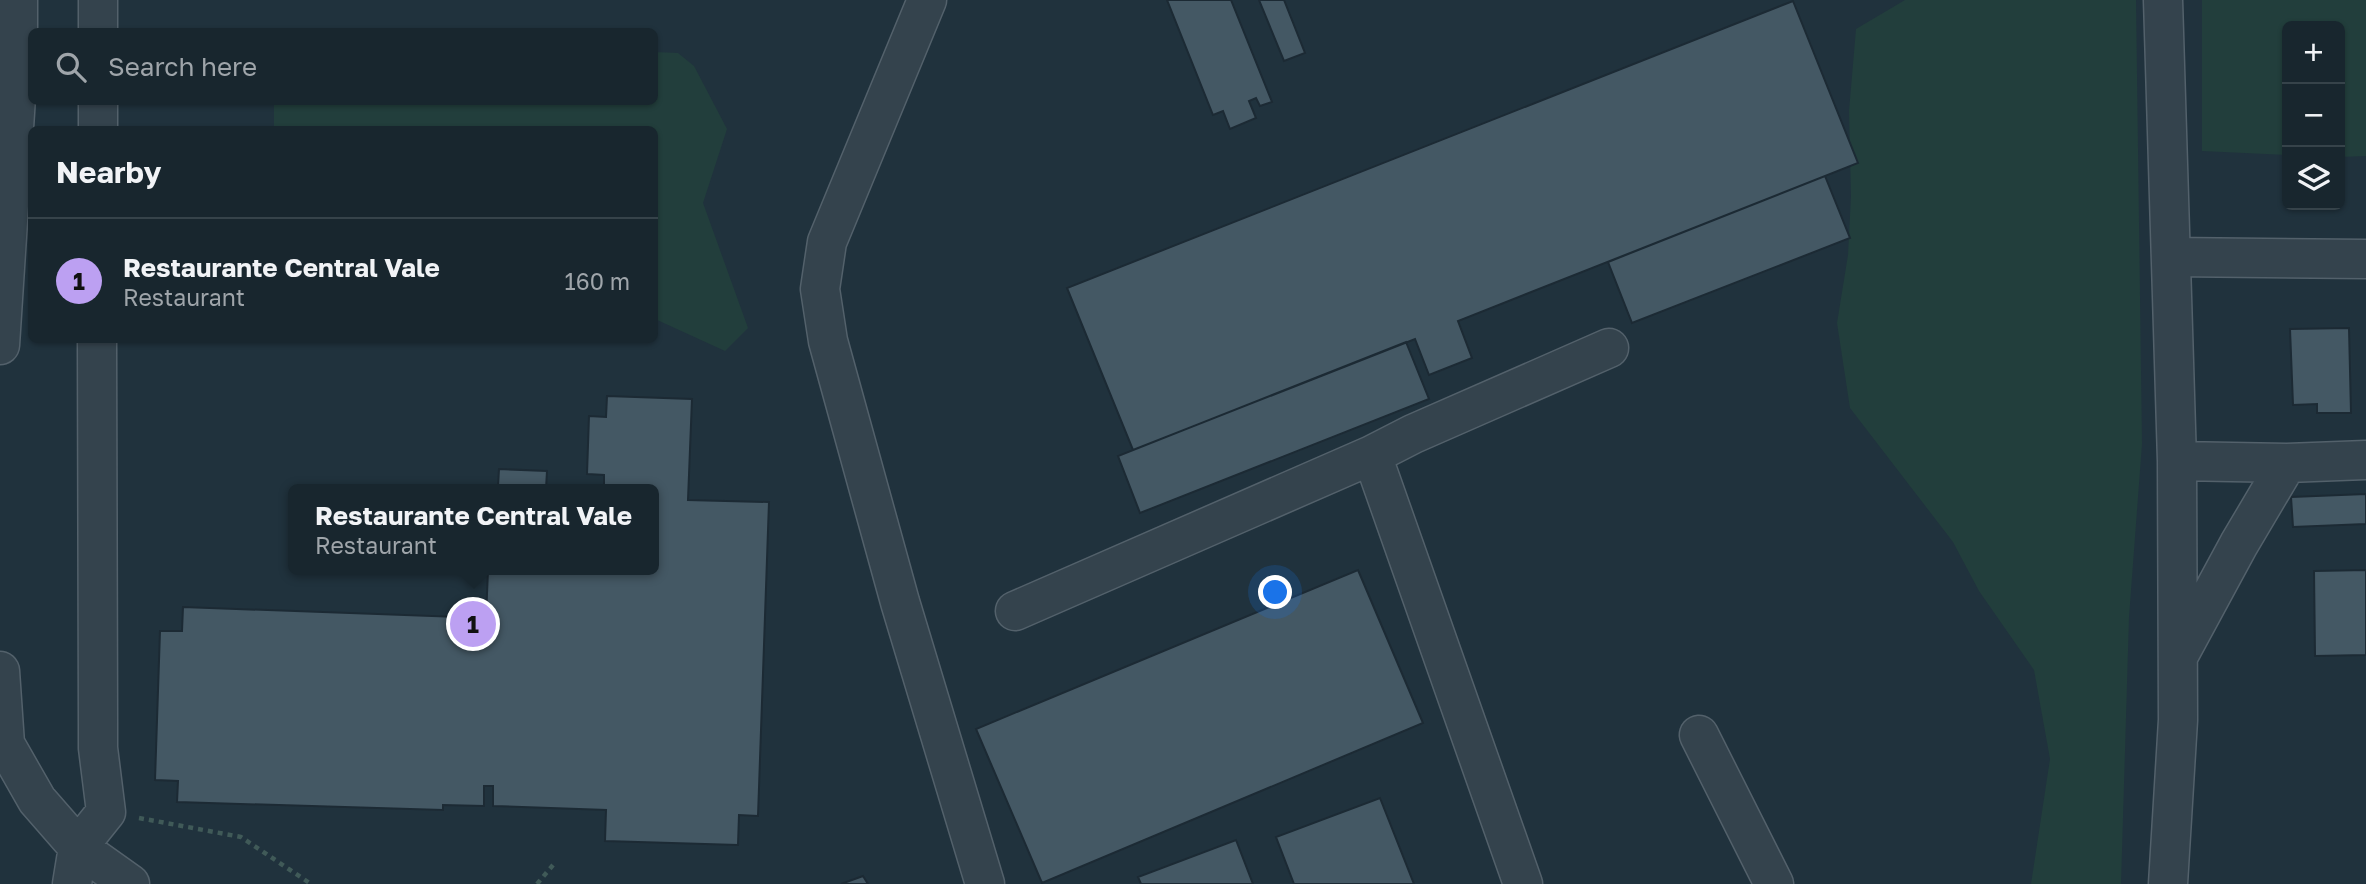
<!DOCTYPE html>
<meta charset="utf-8">
<style>
:root{--surface:#18262e;--page:#25323a;--text:#f1f3f6;--muted:#9fa5aa;--line:#36434a;--accent:#bca0f2}
body{margin:0;font-family:"Golos Text",sans-serif;background:var(--page);color:var(--text)}
.controls{position:absolute;right:21px;top:21px;display:grid;overflow:hidden;border-radius:10px;box-shadow:0 2px 5px #0004}
.controls button{width:63px;height:63px;display:grid;place-items:center;padding:0;border:0;border-bottom:2px solid var(--line);background:var(--surface);color:var(--text);font:35px sans-serif}
.you{position:absolute;left:1276px;top:593px;width:24px;height:24px;margin:-18px;border:5px solid #fff;border-radius:50%;background:#1a73e8;box-shadow:0 0 0 10px #1a73e833}
.badge{display:grid;place-items:center;width:46px;height:46px;border-radius:50%;background:var(--accent);color:#111;font-size:23px;font-weight:700}
.pin{position:absolute;translate:-50% -50%;border:4px solid #fff;box-shadow:0 2px 7px #0006}
.popup{position:absolute;left:288px;top:484px;width:371px;height:91px;box-sizing:border-box;display:grid;place-content:center;border-radius:10px;background:var(--surface);filter:drop-shadow(0 2px 5px #0005);font-size:23px;white-space:nowrap;color:var(--muted)}
.popup b{font-size:26px;color:var(--text)}
.popup::after{content:'';position:absolute;left:50%;top:100%;margin-left:-14px;border:14px solid transparent;border-top-color:var(--surface)}
.list{margin:0;padding:0;list-style:none}
h2{display:flex;justify-content:space-between;align-items:center;height:91px;margin:0;padding:0 28px;font-size:30px}
h2 small{font-size:23px;font-weight:400;color:var(--muted)}
.list li{display:grid;grid-template-columns:46px 1fr auto;gap:21px;align-items:center;box-sizing:border-box;height:126px;padding:0 28px;border-top:2px solid var(--line)}
.list b{display:block;font-size:26px;white-space:nowrap}
.list p{margin:0;font-size:23px;white-space:nowrap;color:var(--muted)}
.list em{font-size:23px;font-style:normal;color:var(--muted)}
.icon{flex:none;width:38px;height:38px;fill:none;stroke:currentColor;stroke-width:2;stroke-linecap:round;stroke-linejoin:round}
.map{position:relative;flex:none;width:2366px;height:884px;overflow:hidden}
.search{position:absolute;background:var(--surface);box-shadow:0 2px 5px #0004;left:28px;top:28px;width:630px;height:77px;display:flex;align-items:center;gap:18px;box-sizing:border-box;padding:0 24px;border-radius:10px;color:var(--muted);font-size:26px}
.panel{position:absolute;background:var(--surface);box-shadow:0 2px 5px #0004;left:28px;top:126px;width:630px;height:217px;border-radius:10px}
.map>svg:first-child{display:block}
</style>
<div class="map">
<svg width="2366" height="884" viewBox="0 0 2366 884">
<rect width="100%" height="100%" fill="#20323d"/>
<!-- green -->
<path fill="#223e3c" d="M1905 0H2136L2142 444 2129 617 2121 884H2031L2050 759 2034 670 1979 591 1953 542 1850 408 1837 323 1848 255 1851 196 1849 111 1856 29Z
M2202 0H2366V156L2340 157V26H2287V155L2202 151Z
M655 52 678 53 694 66 727 129 703 203 748 328 725 351 655 319 654 130 274 129V102H654Z"/>
<!-- building -->
<path fill="#445864" stroke="#1c2a34" stroke-width="2" d="M1167 0H1231L1272 102 1260 106 1256 98 1249 101 1256 118 1230 129 1223 111 1213 115Z
M1259 0H1284L1305 53 1284 61Z
M1793 1 1858 163 1458 321 1472 358 1429 375 1415 339 1133 450 1067 288Z
M1825 176 1850 238 1632 323 1608 262Z
M2349 328 2351 413H2317V404L2293 405 2290 329Z
M1406 342 1429 399 1140 513 1118 456Z
M607 396 692 399 688 500 769 502 758 816 739 815 738 845 605 841 606 810 493 806V786H484V806L443 805V810L177 802 178 781 155 780 160 631H182L183 607 486 618 488 570H653V489H604V475L587 474 589 416 606 417Z
M499 469 547 471 546 489H486V486H498Z
M2366 494V524L2293 527 2291 497Z
M1358 570 1423 723 1042 883 976 729Z
M2366 570V655L2315 656 2314 571Z
M1380 798 1414 884H1294L1276 837Z
M1236 840 1253 884H1141L1138 877Z
M863 876 868 884H841Z"/>
<g fill="none" stroke-linecap="round" stroke-linejoin="round">
<defs>
<path id="minor" d="M927 0 827 242 820 289 828 341 900 602 985 884
M2163 0 2177 461 2178 720 2168 884
M98 32V0
M98 130V102
M2172 257 2366 259
M0 345 18 66V0
M2177 461 2287 463 2366 460
M1015 611 1372 455
M2180 653 2239 544 2287 463
M0 671 5 744 37 800 78 847 130 884
M1699 735 1774 884
M72 884 78 847 106 812 98 748V724L97 340
M1523 884 1372 455 1413 434 1609 348"/>
</defs>
<!-- minor casing -->
<use href="#minor" stroke="#53616b" stroke-width="41"/>
<!-- path -->
<path stroke="#405a58" stroke-width="4.5" stroke-dasharray="5 5" stroke-linecap="butt" d="M139 818 241 837 311 884
M537 884 553 865"/>
<!-- minor -->
<use href="#minor" stroke="#34434d" stroke-width="38"/>
</g>
</svg>
<div class="controls">
<button>+</button>
<button>−</button>
<button><svg class="icon" aria-label="layers" viewBox="0 0 24 24"><path d="M12 4l9 5-9 5-9-5zM3 14l9 5 9-5"/></svg></button>
</div>
<div class="you"></div>
<div class="pin badge" style="left:473px;top:624px">1</div>
<div class="popup"><b>Restaurante Central Vale</b>Restaurant</div>
<div class="search"><svg class="icon" aria-label="search" viewBox="0 0 24 24"><circle cx="10" cy="10" r="6"/><path d="M15 15l6 6"/></svg>Search here</div>
<section class="panel">
<h2>Nearby<small></small></h2>
<ul class="list">
<li><span class="badge">1</span><div><b>Restaurante Central Vale</b><p>Restaurant</p></div><em>160 m</em></li>
</ul>
</section>
</div>
